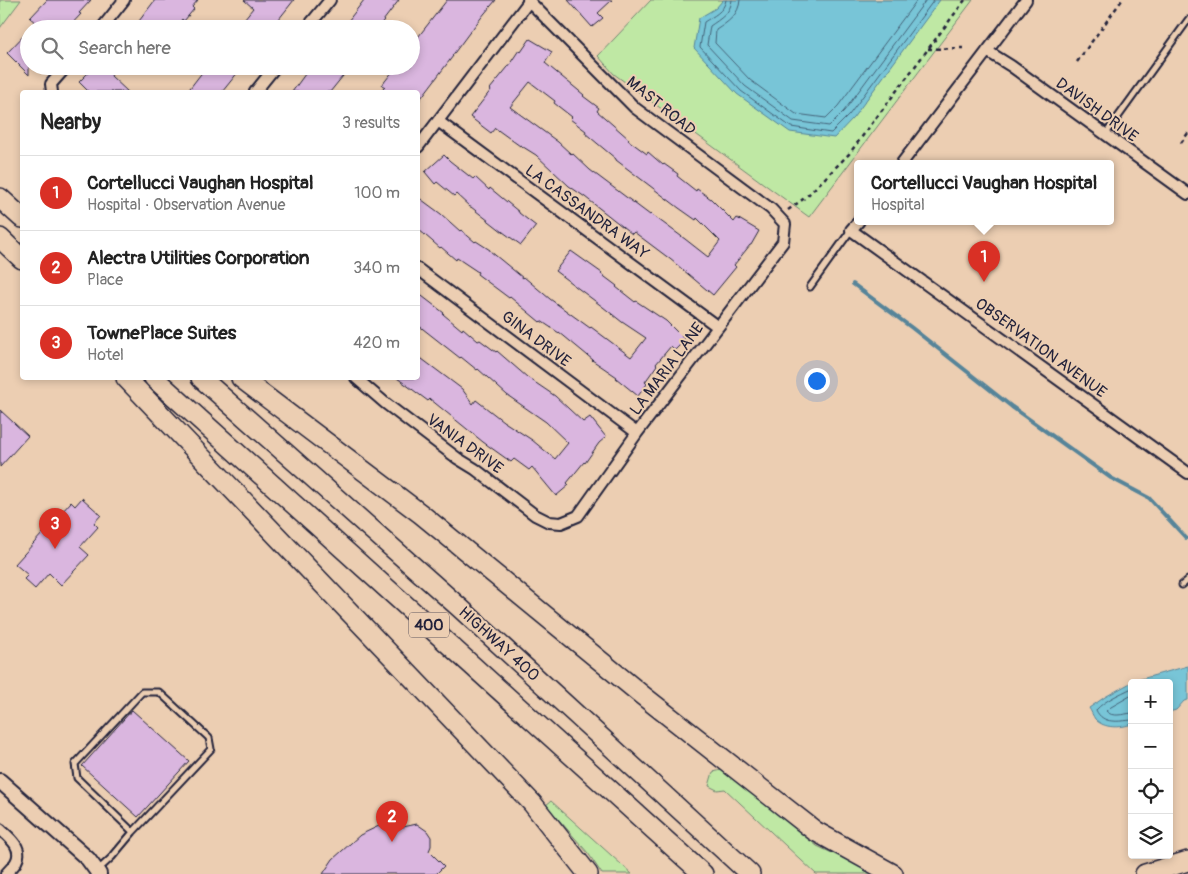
<!DOCTYPE html>
<meta charset="utf-8">
<style>
:root{--surface:#fff;--page:#f2f2f2;--text:#222;--muted:#767676;--line:#e0e0e0;--accent:#d93025}
body{margin:0;font-family:Pangolin,sans-serif;background:var(--page);color:var(--text)}
.controls{position:absolute;right:15px;bottom:15px;display:grid;overflow:hidden;border-radius:5px;box-shadow:0 2px 8px #0003}
.controls button{width:45px;height:45px;display:grid;place-items:center;padding:0;border:0;border-bottom:1px solid var(--line);background:var(--surface);color:var(--text);font:25px sans-serif}
.you{position:absolute;left:816px;top:380px;width:18px;height:18px;margin:-12px;border:4px solid #fff;border-radius:50%;background:#1a73e8;box-shadow:0 0 0 8px #1a73e833}
.badge{display:grid;place-items:center;width:32px;height:32px;border-radius:50%;background:var(--accent);color:#fff;font-size:16px;font-weight:700}
.pin{position:absolute;translate:-50% -41px;filter:drop-shadow(0 1px 2px #0008)}
.pin::after{content:'';position:absolute;top:26px;width:18px;height:15px;background:inherit;clip-path:polygon(0 0,100% 0,50% 100%)}
.popup{position:absolute;left:854px;top:160px;width:260px;height:65px;box-sizing:border-box;display:grid;place-content:center;border-radius:5px;background:var(--surface);filter:drop-shadow(0 1px 4px #0005);font-size:16px;white-space:nowrap;color:var(--muted)}
.popup b{font-size:19px;color:var(--text)}
.popup::after{content:'';position:absolute;left:50%;top:100%;margin-left:-10px;border:10px solid transparent;border-top-color:var(--surface)}
.list{margin:0;padding:0;list-style:none}
h2{display:flex;justify-content:space-between;align-items:center;height:65px;margin:0;padding:0 20px;font-size:21px}
h2 small{font-size:16px;font-weight:400;color:var(--muted)}
.list li{display:grid;grid-template-columns:32px 1fr auto;gap:15px;align-items:center;box-sizing:border-box;height:75px;padding:0 20px;border-top:1px solid var(--line)}
.list b{display:block;font-size:19px;white-space:nowrap}
.list p{margin:0;font-size:16px;white-space:nowrap;color:var(--muted)}
.list em{font-size:16px;font-style:normal;color:var(--muted)}
.icon{flex:none;width:28px;height:28px;fill:none;stroke:currentColor;stroke-width:2;stroke-linecap:round;stroke-linejoin:round}
.map{position:relative;flex:none;width:1188px;height:874px;overflow:hidden}
.search{position:absolute;background:var(--surface);box-shadow:0 2px 8px #0003;left:20px;top:20px;width:400px;height:55px;display:flex;align-items:center;gap:12px;box-sizing:border-box;padding:0 18px;border-radius:28px;color:var(--muted);font-size:19px}
.panel{position:absolute;background:var(--surface);box-shadow:0 2px 8px #0003;left:20px;top:90px;width:400px;height:290px;border-radius:5px}
.map>svg:first-child{display:block}
</style>
<div class="map">
<svg width="1188" height="874" viewBox="0 0 1188 874">
<rect width="100%" height="100%" fill="#ecceb2"/>
<filter id="ink" filterUnits="userSpaceOnUse"><feTurbulence type="fractalNoise" baseFrequency=".02" numOctaves="2"/><feDisplacementMap in="SourceGraphic" scale="10" xChannelSelector="R" yChannelSelector="G"/><feConvolveMatrix kernelMatrix="1 2 1 2 8 2 1 2 1" color-interpolation-filters="sRGB"/></filter>
<g filter="url(#ink)">
<!-- green -->
<path fill="#bfe8a4" stroke="#708570" d="M0 0H21L0 28Z
M651 0H973L809 217 614 74 598 56Z
M722 770 742 784 817 846 864 868 878 874H816L725 789 717 790 709 786 713 772Z
M551 801 632 874H602L588 853 546 805Z"/>
<!-- water -->
<path fill="#78c5d7" stroke="#568499" d="M723 0H940L853 118 834 138 790 132 737 94 694 48 699 18 716 8Z
M1188 666V700L1184 701 1176 710 1169 712V683H1132V724C1121 728 1104 729 1095 719 1093 716 1091 711 1089 708L1105 697 1134 681Z"/>
<g fill="none" stroke-linecap="round" stroke-linejoin="round">
<!-- shore -->
<path stroke="#446379" stroke-width="1" d="M726 0C724 12 713 16 704 22L700 47 741 91 791 127 831 133 849 115 934 0
M732 0C731 13 720 19 710 26L707 45 745 86 793 121 829 126 844 111 926 0
M740 0C739 15 728 22 716 30L715 43 750 80 796 114 826 118 838 106 917 0
M1132 688C1120 694 1105 700 1096 710 1103 725 1119 721 1132 720
M1132 695 1111 707 1106 711C1112 718 1123 714 1132 713"/>
<!-- stream -->
<path stroke="#568499" stroke-width="4" d="M853 284 912 328 1012 407 1111 478 1149 498 1186 538"/>
</g>
<!-- building -->
<path fill="#dab6df" stroke="#22223b" fill-rule="evenodd" d="M47 0H91L79 13 81 14 67 29H29L35 22 30 18Z
M155 0H198L192 7 194 9 184 21 182 19 175 29H133Z
M244 0H294L271 29H236L253 8Z
M364 0H399L377 29H342Z
M447 0H496L485 13 469 33 452 56H453L418 102V92H380L385 87 382 85 397 66H411V46Z
M568 0H612L598 13 603 18 592 27Z
M29 30V75L7 53Z
M530 39 552 52 545 63 584 95 583 96 599 108 597 111 629 139 628 140 647 154 648 152 663 165 664 164 678 174 677 176 696 191 697 189 711 199 734 222 737 218 759 231 751 245H750L734 265 736 267 713 295 670 259 634 232 632 234 585 197 569 186 536 155 520 145V146L495 128 491 133 470 117 491 90 490 89 512 62H511L519 50 521 52ZM530 82 555 101 554 103 572 117 570 119 586 131 585 133 616 159V160L679 208 696 220 697 218 720 241 708 257 685 239 651 214 650 215 590 170 572 153 571 154 558 142 510 107Z
M95 66H104L112 74 111 76 128 92H89L79 82Z
M207 66H243L222 92H187Z
M311 66H351L330 92H292Z
M444 155 450 161 473 179 475 177 489 190 490 188 519 212V213L536 226 521 245 503 232 471 207H470L456 194 454 196 437 182 435 184 425 172Z
M418 197 441 214 460 231 461 230 475 242 476 241 490 250V251L523 278 524 277 550 299 590 328 591 327 631 357 646 338 622 322 603 307 555 271 571 251 602 273 601 274 617 286 616 287 635 302 636 301 666 321 685 340 675 350 671 346 656 364 657 365 645 382 647 384 638 396 616 378 617 377 592 360H593L559 332V333L541 321 540 322 510 297 509 298 477 274 478 272 457 258 456 260 441 247 440 248 418 229Z
M418 293 444 313 443 314 462 330 463 328 478 341 480 340 496 352 497 351 527 377 555 396 583 422 590 417 606 437 599 443 585 463 584 462 567 483 569 485 556 496 532 467 529 470 514 459 511 462 483 442 430 399 428 401 397 378H418V356L462 389 473 404 476 400 503 421 532 440 555 459 568 443 546 422 507 395 478 369 477 370 461 357 460 358 418 325Z
M0 410 28 436 0 467Z
M82 498 101 515 94 523 98 527 80 547 89 555 61 585 49 573 35 589 24 579 28 575 15 564 71 502 75 506Z
M132 710 189 761 138 817 82 766Z
M390 816 403 827 417 824 427 831 431 837V846L429 851 444 866 436 874H323L333 859 360 835 381 825Z"/>
<g fill="none" stroke-linecap="round" stroke-linejoin="round">
<defs>
<path id="lane" d="M1105 135 1188 20
M810 287 851 230
M1182 585 1188 580
M97 871 112 857 133 832 211 749 209 738 159 692H142L75 764 77 778 133 832"/>
<path id="street" d="M101 29 124 0
M306 29 330 0
M987 51 1011 66 1188 194
M52 92 51 84 67 66
M255 92 276 66
M438 121 718 327
M418 147 530 0
M902 163 1026 0
M859 221 851 230 1188 473
M418 269 637 433
M356 378 385 403 457 458 475 469 535 515 549 522 561 523 578 516 637 433 783 242 785 224 771 209 635 108 528 0
M0 829C9 837 24 848 16 862 14 866 9 870 6 874"/>
<path id="secondary" d="M0 781 88 859 99 874"/>
<path id="highway" d="M0 198 22 218
M0 238 22 259
M126 378 532 803 588 874
M154 378 703 874
M201 378 460 608 750 874
M241 378 421 514 642 695 815 831 893 874
M1145 874 1188 861"/>
</defs>
<!-- lane casing -->
<use href="#lane" stroke="#22223b" stroke-width="9"/>
<!-- street casing -->
<use href="#street" stroke="#22223b" stroke-width="14"/>
<!-- secondary casing -->
<use href="#secondary" stroke="#22223b" stroke-width="18"/>
<!-- highway casing -->
<use href="#highway" stroke="#22223b" stroke-width="22"/>
<!-- path -->
<path stroke="#22223b" stroke-width="2.5" stroke-dasharray="4 4" stroke-linecap="butt" d="M928 49 963 48
M1077 62 1122 0
M1181 143 1188 133
M788 210 806 197 849 154 965 0"/>
<!-- lane -->
<use href="#lane" stroke="#ecceb2" stroke-width="5"/>
<!-- street -->
<use href="#street" stroke="#ecceb2" stroke-width="10"/>
<!-- secondary -->
<use href="#secondary" stroke="#ecceb2" stroke-width="14"/>
<!-- highway -->
<use href="#highway" stroke="#ecceb2" stroke-width="19"/>
</g>
</g>
<g text-anchor="middle" dominant-baseline="central" stroke-width="4" stroke-linejoin="round" paint-order="stroke">
<!-- shield labels -->
<rect fill="#ecceb2" stroke="#5f565f" stroke-width="1" x="409" y="612.5" width="40" height="25" rx="4"/>
<g font-size="15" font-weight="bold" fill="#22223b">
<text x="429" y="625">400</text>
</g>
<!-- street labels -->
<g font-size="16" fill="#22223b" stroke="#ecceb2">
<text transform="translate(661 106) rotate(39)">MAST ROAD</text>
<text transform="translate(1097 110) rotate(36)">DAVISH DRIVE</text>
<text transform="translate(587 212) rotate(36)">LA CASSANDRA WAY</text>
<text transform="translate(536 339) rotate(37)">GINA DRIVE</text>
<text transform="translate(1041 348) rotate(36)">OBSERVATION AVENUE</text>
<text transform="translate(667 369) rotate(-53)">LA MARIA LANE</text>
<text transform="translate(465 444) rotate(36)">VANIA DRIVE</text>
<text transform="translate(499 644) rotate(42)">HIGHWAY 400</text>
</g>
</g>
</svg>
<div class="controls">
<button>+</button>
<button>−</button>
<button><svg class="icon" aria-label="locate" viewBox="0 0 24 24"><circle cx="12" cy="12" r="6"/><path d="M12 2v4M12 18v4M2 12h4M18 12h4"/></svg></button>
<button><svg class="icon" aria-label="layers" viewBox="0 0 24 24"><path d="M12 4l9 5-9 5-9-5zM3 14l9 5 9-5"/></svg></button>
</div>
<div class="you"></div>
<div class="pin badge" style="left:984px;top:282px">1</div>
<div class="popup"><b>Cortellucci Vaughan Hospital</b>Hospital</div>
<div class="pin badge" style="left:392px;top:842px">2</div>
<div class="pin badge" style="left:55px;top:549px">3</div>
<div class="search"><svg class="icon" aria-label="search" viewBox="0 0 24 24"><circle cx="10" cy="10" r="6"/><path d="M15 15l6 6"/></svg>Search here</div>
<section class="panel">
<h2>Nearby<small>3 results</small></h2>
<ul class="list">
<li><span class="badge">1</span><div><b>Cortellucci Vaughan Hospital</b><p>Hospital · Observation Avenue</p></div><em>100 m</em></li>
<li><span class="badge">2</span><div><b>Alectra Utilities Corporation</b><p>Place</p></div><em>340 m</em></li>
<li><span class="badge">3</span><div><b>TownePlace Suites</b><p>Hotel</p></div><em>420 m</em></li>
</ul>
</section>
</div>
